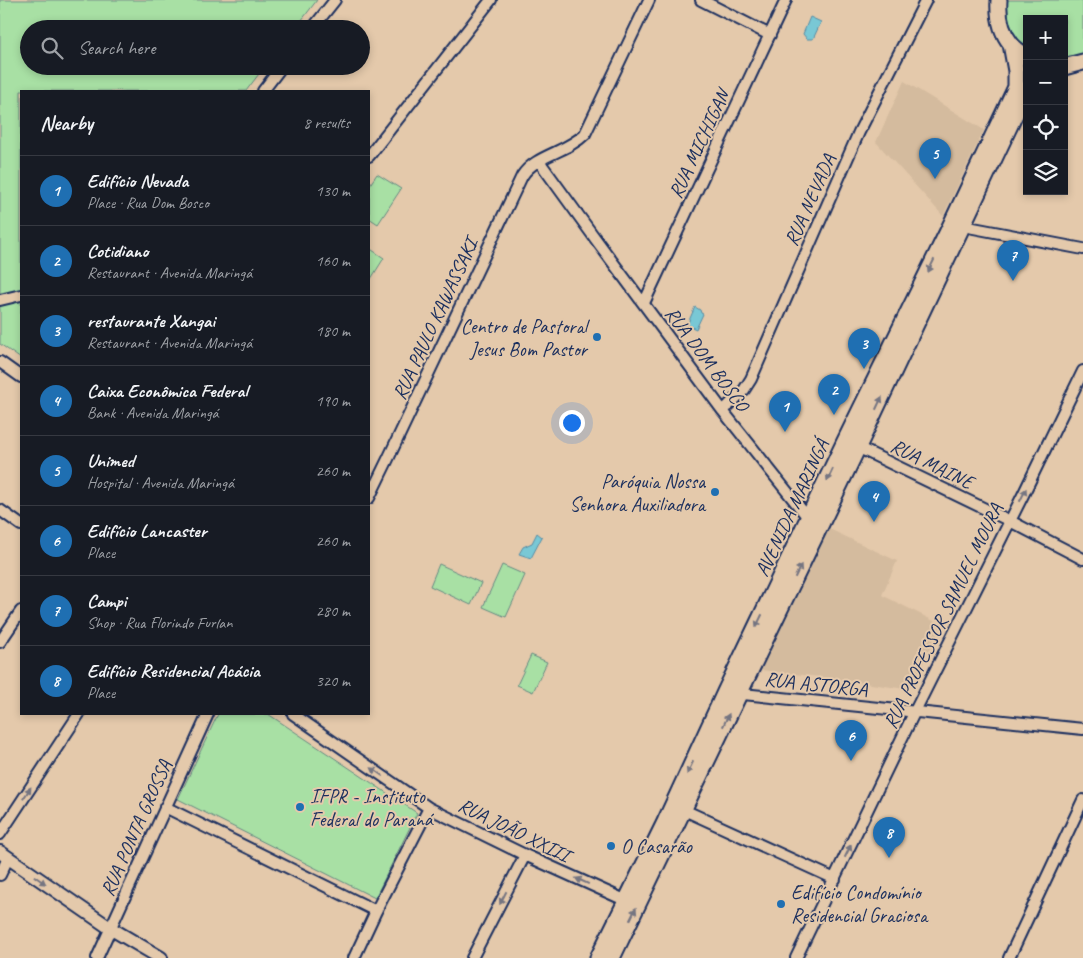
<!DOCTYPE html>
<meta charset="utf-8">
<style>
:root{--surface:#171b24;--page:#242831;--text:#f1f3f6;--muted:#9ea1a6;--line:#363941;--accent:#1f6fb2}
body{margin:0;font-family:Caveat,sans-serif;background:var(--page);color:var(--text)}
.controls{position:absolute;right:15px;top:15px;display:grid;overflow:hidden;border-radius:0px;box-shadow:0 2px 8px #0003}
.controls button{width:45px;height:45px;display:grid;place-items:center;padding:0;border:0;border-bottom:1px solid var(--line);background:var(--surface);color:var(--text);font:25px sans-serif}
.you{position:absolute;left:571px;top:422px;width:18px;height:18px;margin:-12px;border:4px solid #fff;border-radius:50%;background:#1a73e8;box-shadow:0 0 0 8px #1a73e833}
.badge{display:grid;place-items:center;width:32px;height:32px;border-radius:50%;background:var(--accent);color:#fff;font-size:16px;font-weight:700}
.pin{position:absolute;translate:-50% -41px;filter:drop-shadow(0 1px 2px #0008)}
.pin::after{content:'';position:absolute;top:26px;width:18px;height:15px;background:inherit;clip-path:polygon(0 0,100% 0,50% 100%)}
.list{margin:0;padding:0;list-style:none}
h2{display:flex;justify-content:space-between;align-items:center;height:65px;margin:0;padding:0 20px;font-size:21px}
h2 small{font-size:16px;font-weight:400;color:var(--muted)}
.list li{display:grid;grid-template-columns:32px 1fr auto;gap:15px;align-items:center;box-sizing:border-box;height:70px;padding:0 20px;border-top:1px solid var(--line)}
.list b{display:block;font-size:19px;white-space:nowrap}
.list p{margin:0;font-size:16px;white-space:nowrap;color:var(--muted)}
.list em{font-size:16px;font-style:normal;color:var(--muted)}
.icon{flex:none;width:28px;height:28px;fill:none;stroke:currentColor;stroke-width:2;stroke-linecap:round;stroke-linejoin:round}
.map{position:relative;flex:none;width:1083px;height:958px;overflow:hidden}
.search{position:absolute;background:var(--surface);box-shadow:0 2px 8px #0003;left:20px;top:20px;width:350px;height:55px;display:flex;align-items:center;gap:12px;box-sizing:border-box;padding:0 18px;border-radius:28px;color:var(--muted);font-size:19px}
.panel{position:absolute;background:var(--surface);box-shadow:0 2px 8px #0003;left:20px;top:90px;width:350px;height:625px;border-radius:0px}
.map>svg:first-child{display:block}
</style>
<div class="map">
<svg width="1083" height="958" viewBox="0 0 1083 958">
<rect width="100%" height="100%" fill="#e4c9ab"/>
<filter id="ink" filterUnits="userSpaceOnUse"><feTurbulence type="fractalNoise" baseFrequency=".02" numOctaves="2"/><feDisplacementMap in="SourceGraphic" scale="10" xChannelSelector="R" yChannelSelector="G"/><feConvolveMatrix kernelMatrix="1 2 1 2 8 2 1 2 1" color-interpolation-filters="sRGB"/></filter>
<g filter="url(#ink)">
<!-- built -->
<path fill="#d4bb9e" d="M904 81 984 130 943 216 876 142Z
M823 526 897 561 882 595 942 625 913 683 905 689 837 679 760 670 756 664Z"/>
<!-- green -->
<path fill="#a8e0a4" stroke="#628881" d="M0 0H317L295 29H29V66H265L246 91H21V359L0 344Z
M1005 0H1083V57L1064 61V19H1027V50L1018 44 1008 28Z
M377 174 401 189 378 224 369 218V186Z
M369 248 384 258 369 282Z
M439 564 481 583 471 605 430 586Z
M502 565 525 575 506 617 483 607Z
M531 655 547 662 533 692 517 685Z
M218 714H268L417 813 375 898 178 799Z"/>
<!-- water -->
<path fill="#79c8d5" stroke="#538ba5" d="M810 17 821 22 813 39H807L803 34Z
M695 307 700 310 701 313 703 314 696 329 687 325Z
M537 533 542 537 531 558 519 554 523 547 532 543Z"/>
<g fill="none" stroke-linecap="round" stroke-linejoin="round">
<defs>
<path id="minor" d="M701 0 770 35
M312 29 335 0
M263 91 282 66
M369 156 491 0
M539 161 597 241 723 411 809 519
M963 226 1083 249
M0 300 21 295
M644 303 786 0
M0 362 21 377
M723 411 744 390 751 379 859 132 926 0
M853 445 1010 521 1083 559
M369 498 388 459 522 176C535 155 566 153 585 134L649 0
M0 510 21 525
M0 642 21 611
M733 693 1083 729
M293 714 429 808 525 855 627 901
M165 807 376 911
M684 810 835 879
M0 834 79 714
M0 875 8 858
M97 958 208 714
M354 958 376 911 429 808
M472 958 525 855
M796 958 915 711 1023 495 1083 371
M1009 958 1083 800"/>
<path id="tertiary" d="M0 852 110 928 161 958"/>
<path id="secondary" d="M999 0C998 15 1001 32 1011 44 1015 49 1022 53 1027 58
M1064 67 1083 62
M598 958 665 822 725 692 845 441 947 233 1016 87V71L1011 44
M612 958 858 447 1027 89"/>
</defs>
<!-- minor casing -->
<use href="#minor" stroke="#1b2f5e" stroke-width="14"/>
<!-- tertiary casing -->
<use href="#tertiary" stroke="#1b2f5e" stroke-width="16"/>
<!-- secondary casing -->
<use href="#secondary" stroke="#1b2f5e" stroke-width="19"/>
<!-- minor -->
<use href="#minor" stroke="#e4c9ab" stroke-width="10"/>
<!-- tertiary -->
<use href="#tertiary" stroke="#e4c9ab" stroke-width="12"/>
<!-- secondary -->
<use href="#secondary" stroke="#e4c9ab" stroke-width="15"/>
</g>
<!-- one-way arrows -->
<defs><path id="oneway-solid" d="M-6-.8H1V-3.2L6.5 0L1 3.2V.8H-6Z" transform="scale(1.25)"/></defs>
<g fill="#757481">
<use href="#oneway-solid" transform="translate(931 266) rotate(116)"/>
<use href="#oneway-solid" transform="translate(879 403) rotate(-65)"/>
<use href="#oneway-solid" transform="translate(830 475) rotate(115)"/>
<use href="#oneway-solid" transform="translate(1023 495) rotate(-64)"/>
<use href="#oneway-solid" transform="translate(798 571) rotate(-64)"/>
<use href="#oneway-solid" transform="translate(759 621) rotate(116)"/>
<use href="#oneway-solid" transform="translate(726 720) rotate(-65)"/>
<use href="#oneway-solid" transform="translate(690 768) rotate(115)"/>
<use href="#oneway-solid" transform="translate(377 772) rotate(-145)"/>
<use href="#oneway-solid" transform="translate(27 793) rotate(-57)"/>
<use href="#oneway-solid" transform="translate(848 851) rotate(-64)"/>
<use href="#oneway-solid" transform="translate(40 880) rotate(35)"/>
<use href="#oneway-solid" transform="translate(582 881) rotate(-156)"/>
<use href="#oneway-solid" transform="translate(503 898) rotate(117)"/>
<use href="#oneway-solid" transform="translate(633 914) rotate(-64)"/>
</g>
</g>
<!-- markers -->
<g fill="#1f6fb2" stroke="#e4c9ab" stroke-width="2">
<circle cx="597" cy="337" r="5"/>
<circle cx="715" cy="492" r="5"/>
<circle cx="300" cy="807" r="5"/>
<circle cx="611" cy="846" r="5"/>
<circle cx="781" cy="904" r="5"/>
</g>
<g text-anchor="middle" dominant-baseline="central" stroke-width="4" stroke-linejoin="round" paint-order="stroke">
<!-- street labels -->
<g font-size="20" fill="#1b2f5e" stroke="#e4c9ab">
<text transform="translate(699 144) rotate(-65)">RUA MICHIGAN</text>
<text transform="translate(810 200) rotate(-66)">RUA NEVADA</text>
<text transform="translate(435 319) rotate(-65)">RUA PAULO KAWASSAKI</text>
<text transform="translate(707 359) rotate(53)">RUA DOM BOSCO</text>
<text transform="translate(932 464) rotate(26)">RUA MAINE</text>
<text transform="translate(792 508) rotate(-65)">AVENIDA MARINGÁ</text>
<text transform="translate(943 616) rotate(-64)">RUA PROFESSOR SAMUEL MOURA</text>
<text transform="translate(816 684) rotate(6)">RUA ASTORGA</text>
<text transform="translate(136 828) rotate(-66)">RUA PONTA GROSSA</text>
<text transform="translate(514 830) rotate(26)">RUA JOÃO XXIII</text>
</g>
<!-- poi labels -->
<g font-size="20" fill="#1b2f5e" stroke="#e4c9ab" text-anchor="start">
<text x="587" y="326" text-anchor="end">Centro de Pastoral<tspan x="587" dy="23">Jesus Bom Pastor</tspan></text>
<text x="705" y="481" text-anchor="end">Paróquia Nossa<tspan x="705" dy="23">Senhora Auxiliadora</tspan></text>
<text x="310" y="796">IFPR - Instituto<tspan x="310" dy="23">Federal do Paraná</tspan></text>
<text x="621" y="846">O Casarão</text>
<text x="791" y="892">Edifício Condomínio<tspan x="791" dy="23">Residencial Graciosa</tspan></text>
</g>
</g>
</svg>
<div class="controls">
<button>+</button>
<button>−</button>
<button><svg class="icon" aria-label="locate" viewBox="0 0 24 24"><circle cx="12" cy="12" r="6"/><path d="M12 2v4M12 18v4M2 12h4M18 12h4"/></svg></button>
<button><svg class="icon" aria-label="layers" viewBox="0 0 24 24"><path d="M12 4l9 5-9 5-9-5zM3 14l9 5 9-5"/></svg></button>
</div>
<div class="you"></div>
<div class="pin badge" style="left:785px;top:432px">1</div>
<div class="pin badge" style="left:834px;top:415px">2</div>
<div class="pin badge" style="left:864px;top:369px">3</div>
<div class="pin badge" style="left:874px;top:522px">4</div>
<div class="pin badge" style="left:935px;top:179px">5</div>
<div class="pin badge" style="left:851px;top:761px">6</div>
<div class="pin badge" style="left:1013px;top:281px">7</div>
<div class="pin badge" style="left:889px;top:858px">8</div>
<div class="search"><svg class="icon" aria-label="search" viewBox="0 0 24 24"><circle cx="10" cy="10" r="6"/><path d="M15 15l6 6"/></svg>Search here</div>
<section class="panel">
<h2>Nearby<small>8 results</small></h2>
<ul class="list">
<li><span class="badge">1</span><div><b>Edifício Nevada</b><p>Place · Rua Dom Bosco</p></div><em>130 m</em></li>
<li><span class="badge">2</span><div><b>Cotidiano</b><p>Restaurant · Avenida Maringá</p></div><em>160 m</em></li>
<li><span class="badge">3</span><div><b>restaurante Xangai</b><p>Restaurant · Avenida Maringá</p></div><em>180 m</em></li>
<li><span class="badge">4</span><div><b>Caixa Econômica Federal</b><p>Bank · Avenida Maringá</p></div><em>190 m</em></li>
<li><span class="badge">5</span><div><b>Unimed</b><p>Hospital · Avenida Maringá</p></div><em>260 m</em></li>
<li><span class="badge">6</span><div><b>Edifício Lancaster</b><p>Place</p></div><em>260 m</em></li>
<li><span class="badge">7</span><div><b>Campi</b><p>Shop · Rua Florindo Furlan</p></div><em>280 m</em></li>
<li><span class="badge">8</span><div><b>Edifício Residencial Acácia</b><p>Place</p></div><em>320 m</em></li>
</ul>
</section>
</div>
